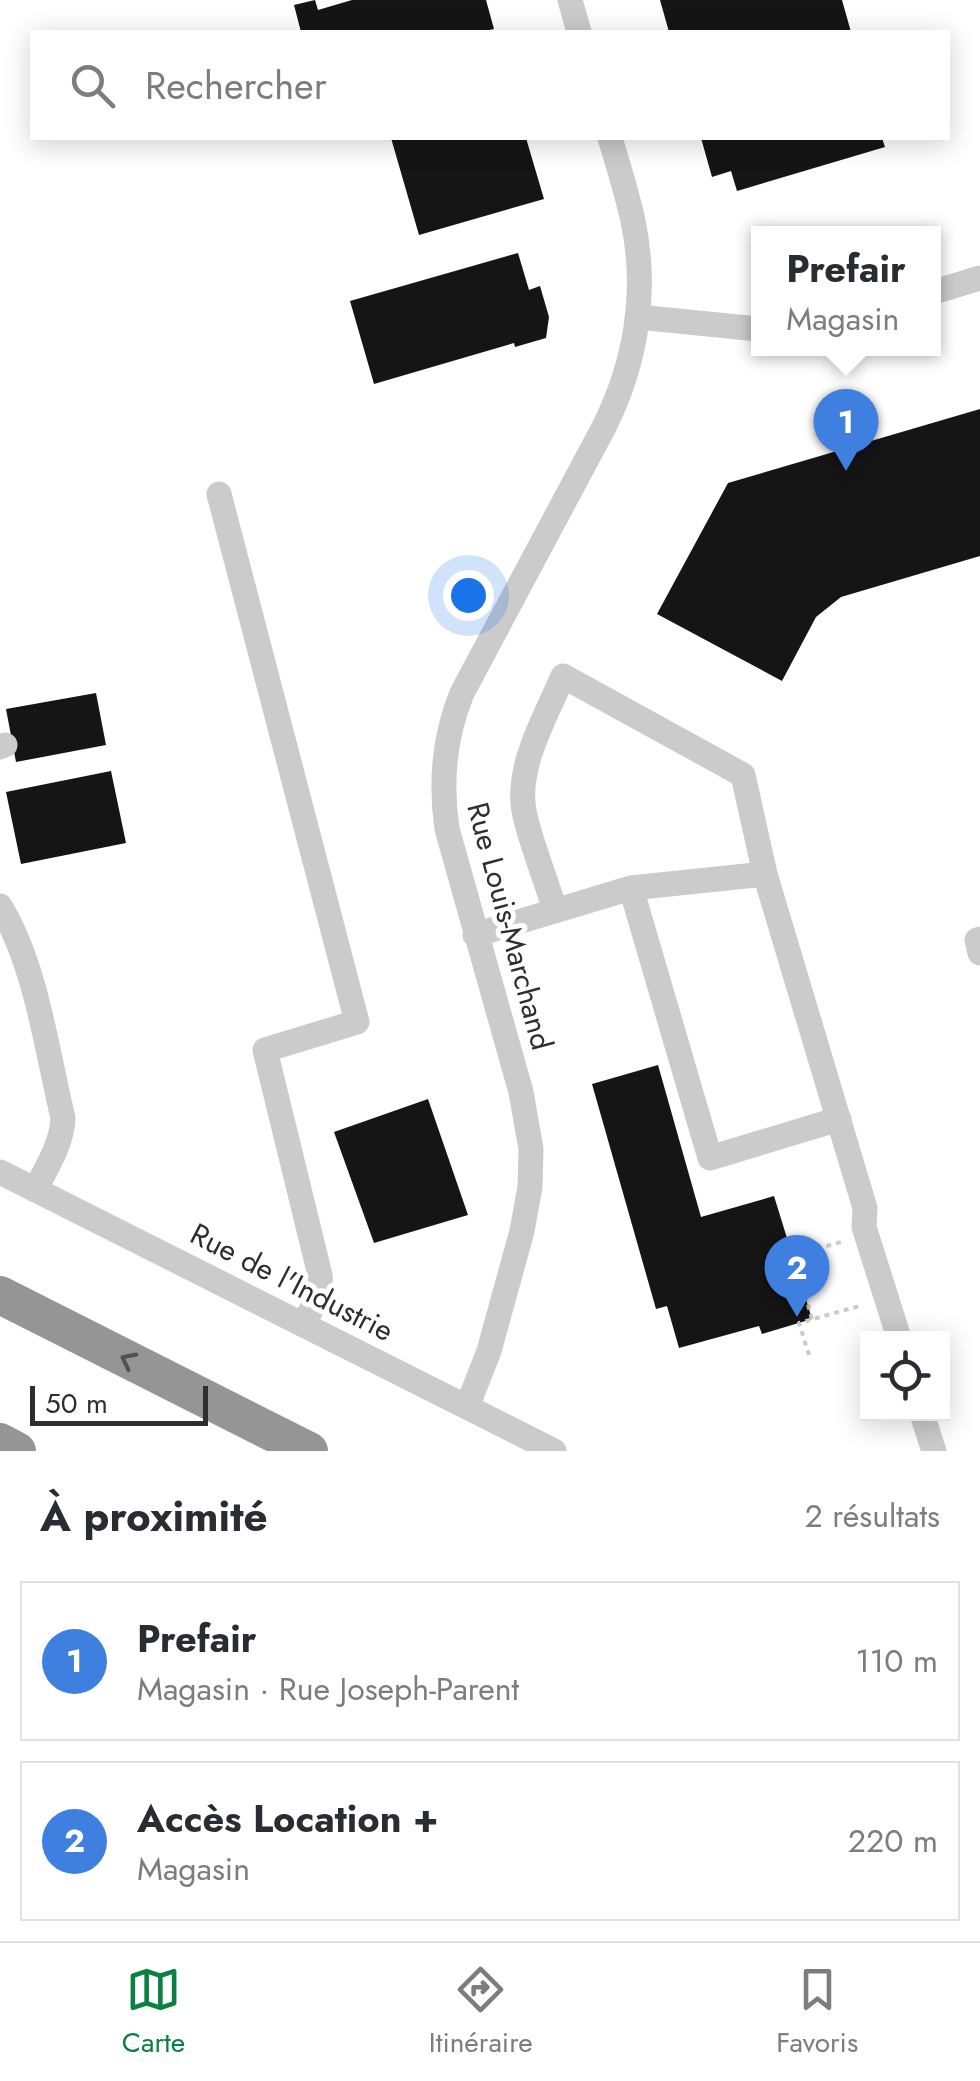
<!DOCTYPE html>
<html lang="fr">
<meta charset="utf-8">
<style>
:root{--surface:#fff;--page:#f2f2f3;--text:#2b2b33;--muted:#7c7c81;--line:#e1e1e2;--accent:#0b8043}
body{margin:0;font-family:Jost,sans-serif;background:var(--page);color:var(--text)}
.controls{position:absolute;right:30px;bottom:30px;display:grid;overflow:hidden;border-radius:0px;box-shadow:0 5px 25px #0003}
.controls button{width:90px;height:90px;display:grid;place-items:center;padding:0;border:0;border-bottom:2px solid var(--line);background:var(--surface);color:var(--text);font:50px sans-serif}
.scale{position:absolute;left:30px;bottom:25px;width:178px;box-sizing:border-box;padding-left:10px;border:5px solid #2e2e2e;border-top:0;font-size:28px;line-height:35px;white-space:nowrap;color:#2e2e2e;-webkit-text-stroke:8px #fff;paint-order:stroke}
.you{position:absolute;left:468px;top:595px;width:35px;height:35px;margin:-25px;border:8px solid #fff;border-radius:50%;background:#1a73e8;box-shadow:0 0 0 15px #1a73e833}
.badge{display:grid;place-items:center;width:65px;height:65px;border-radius:50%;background:var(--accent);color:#fff;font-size:32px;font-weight:700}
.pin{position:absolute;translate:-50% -82px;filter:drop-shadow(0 2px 5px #0008)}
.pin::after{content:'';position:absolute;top:52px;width:35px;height:30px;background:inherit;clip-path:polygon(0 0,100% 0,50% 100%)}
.popup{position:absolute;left:751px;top:226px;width:190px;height:130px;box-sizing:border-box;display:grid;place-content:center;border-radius:0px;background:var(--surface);filter:drop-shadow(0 2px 8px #0005);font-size:32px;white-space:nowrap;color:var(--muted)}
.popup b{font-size:38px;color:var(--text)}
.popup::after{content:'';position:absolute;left:50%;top:100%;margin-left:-20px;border:20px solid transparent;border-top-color:var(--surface)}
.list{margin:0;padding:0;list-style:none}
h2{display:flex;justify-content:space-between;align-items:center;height:130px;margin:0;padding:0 40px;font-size:42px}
h2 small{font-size:32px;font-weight:400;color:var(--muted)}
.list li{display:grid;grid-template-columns:65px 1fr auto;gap:30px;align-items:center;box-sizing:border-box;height:160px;margin:0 20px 20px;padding:0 20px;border:2px solid var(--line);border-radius:0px}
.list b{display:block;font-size:38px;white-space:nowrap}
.list p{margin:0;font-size:32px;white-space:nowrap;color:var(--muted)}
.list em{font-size:32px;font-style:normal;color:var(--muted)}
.icon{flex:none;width:55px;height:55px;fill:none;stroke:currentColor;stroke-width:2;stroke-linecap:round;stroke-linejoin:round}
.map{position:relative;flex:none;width:980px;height:1451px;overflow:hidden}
.search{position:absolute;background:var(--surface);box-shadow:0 5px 25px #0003;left:30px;right:30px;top:30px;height:110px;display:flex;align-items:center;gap:25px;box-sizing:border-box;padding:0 35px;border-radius:0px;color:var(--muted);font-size:38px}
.sheet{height:490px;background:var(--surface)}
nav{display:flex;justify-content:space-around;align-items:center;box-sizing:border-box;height:140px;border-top:2px solid var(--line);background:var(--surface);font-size:28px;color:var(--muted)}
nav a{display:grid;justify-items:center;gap:5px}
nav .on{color:var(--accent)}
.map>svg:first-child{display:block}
</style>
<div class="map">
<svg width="980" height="1451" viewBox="0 0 980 1451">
<rect width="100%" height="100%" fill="#fff"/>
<!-- building -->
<path fill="#151515" d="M315 0 318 10 352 0H486L494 29 480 32H301L294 5Z
M660 0H842L851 32H669Z
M391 138H526L544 199 419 235Z
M701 138H882L885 147 737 191 731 171 712 177Z
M518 253 529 290 540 286 549 317 546 338 515 347 514 343 374 384 350 301Z
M980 409V556L841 597 816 617 782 681 657 614 728 483Z
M96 693 106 745 16 762 6 709Z
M111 771 126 843 21 864 6 792Z
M658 1065 701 1217 774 1196 812 1319 762 1334 759 1326 679 1348 667 1306 656 1309 592 1084Z
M428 1099 468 1215 374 1243 334 1132Z"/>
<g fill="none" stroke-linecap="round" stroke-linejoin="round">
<!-- path -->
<path stroke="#cbcbcb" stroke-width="4" stroke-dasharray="5 5" stroke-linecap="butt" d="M830 416 841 449
M812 1319 794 1255 841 1242
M809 1355 799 1323 863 1305"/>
<!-- minor -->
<path stroke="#cbcbcb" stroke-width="25" d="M570 0 579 32
M934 292 980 278
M638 317 758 329
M219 494 357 1022 265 1050 320 1275C322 1294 312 1308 303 1325
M0 747 5 745
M631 888 710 1158 839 1119
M0 906C36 964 47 1052 63 1118 62 1144 47 1167 35 1190
M555 910C546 880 530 841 524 811 516 766 546 716 563 676L743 775 765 874
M475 935 631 888 765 874 865 1208 864 1227 899 1338
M980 939 977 940 980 953
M0 1172 554 1451
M467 1407 489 1351 522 1231 530 1187 531 1149 521 1092 447 829C440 781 444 737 462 693L604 427C636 363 648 292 633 221 627 193 618 165 610 138
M922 1414 934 1451"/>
<!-- highway -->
<path stroke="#959595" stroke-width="38" d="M0 1295 309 1451
M0 1442 17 1451"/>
</g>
<!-- one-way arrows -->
<defs><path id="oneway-chevron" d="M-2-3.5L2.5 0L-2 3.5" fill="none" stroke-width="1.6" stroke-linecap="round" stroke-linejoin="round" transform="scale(2.5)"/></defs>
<use stroke="#525252" href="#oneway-chevron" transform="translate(128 1360) rotate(-153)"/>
<g text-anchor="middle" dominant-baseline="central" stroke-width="10" stroke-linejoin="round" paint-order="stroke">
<!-- street labels -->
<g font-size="30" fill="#2e2e2e" stroke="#fff">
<text transform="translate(510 926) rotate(75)">Rue Louis-Marchand</text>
<text transform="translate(292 1282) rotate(27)">Rue de l'Industrie</text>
</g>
</g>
</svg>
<div class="controls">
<button><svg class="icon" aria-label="locate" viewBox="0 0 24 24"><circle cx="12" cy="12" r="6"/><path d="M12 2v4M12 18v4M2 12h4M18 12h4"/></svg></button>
</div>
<div class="scale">50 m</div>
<div class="you"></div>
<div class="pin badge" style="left:846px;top:471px;background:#3f7fe0">1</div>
<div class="popup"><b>Prefair</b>Magasin</div>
<div class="pin badge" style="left:797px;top:1317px;background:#3f7fe0">2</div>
<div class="search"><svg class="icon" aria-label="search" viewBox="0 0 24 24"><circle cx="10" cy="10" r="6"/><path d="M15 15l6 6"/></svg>Rechercher</div>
</div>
<section class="sheet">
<h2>À proximité<small>2 résultats</small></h2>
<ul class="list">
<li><span class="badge" style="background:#3f7fe0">1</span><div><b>Prefair</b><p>Magasin · Rue Joseph-Parent</p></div><em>110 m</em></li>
<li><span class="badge" style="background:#3f7fe0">2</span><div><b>Accès Location +</b><p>Magasin</p></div><em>220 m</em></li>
</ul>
</section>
<nav>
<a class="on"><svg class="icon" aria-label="map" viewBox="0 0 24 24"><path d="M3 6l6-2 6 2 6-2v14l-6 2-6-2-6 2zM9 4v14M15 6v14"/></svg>Carte</a>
<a><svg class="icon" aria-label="directions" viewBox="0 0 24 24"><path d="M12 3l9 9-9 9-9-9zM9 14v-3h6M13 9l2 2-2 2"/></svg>Itinéraire</a>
<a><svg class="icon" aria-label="saved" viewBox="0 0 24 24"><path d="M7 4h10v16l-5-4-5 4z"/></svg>Favoris</a>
</nav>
